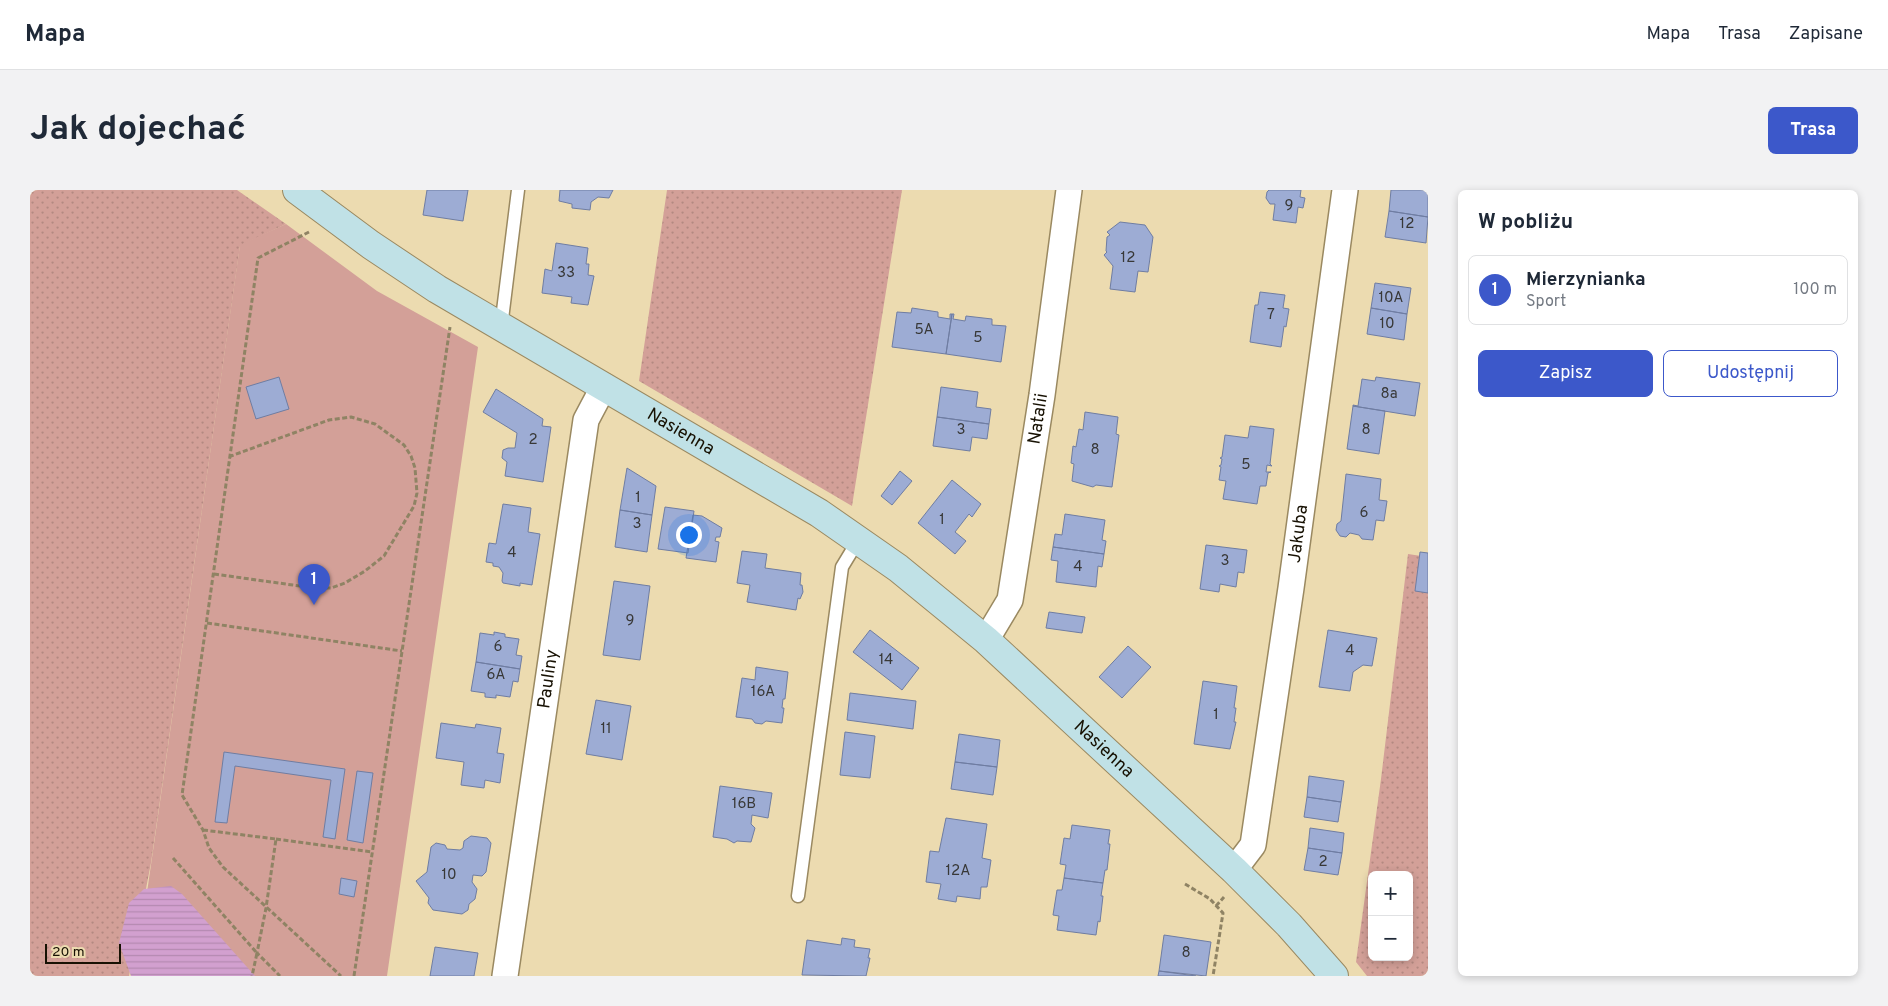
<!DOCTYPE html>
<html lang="pl">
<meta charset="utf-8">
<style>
:root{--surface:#fff;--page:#f2f2f3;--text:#1f2937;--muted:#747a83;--line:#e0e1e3;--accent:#3c58ca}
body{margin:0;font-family:Overpass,sans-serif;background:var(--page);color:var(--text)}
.controls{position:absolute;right:15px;bottom:15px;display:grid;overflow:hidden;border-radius:8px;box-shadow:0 2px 8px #0003}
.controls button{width:45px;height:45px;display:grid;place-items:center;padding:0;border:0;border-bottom:1px solid var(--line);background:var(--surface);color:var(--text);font:25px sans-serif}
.scale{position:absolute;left:15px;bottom:12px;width:76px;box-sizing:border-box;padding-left:5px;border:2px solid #171103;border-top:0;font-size:14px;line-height:18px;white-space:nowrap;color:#171103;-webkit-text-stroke:4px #ecdbb0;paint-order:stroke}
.you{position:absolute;left:658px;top:344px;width:18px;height:18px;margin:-12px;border:4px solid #fff;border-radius:50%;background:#1a73e8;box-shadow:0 0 0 8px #1a73e833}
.badge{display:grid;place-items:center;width:32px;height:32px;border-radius:50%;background:var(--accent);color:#fff;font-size:16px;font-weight:700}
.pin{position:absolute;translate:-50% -41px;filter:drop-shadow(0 1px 2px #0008)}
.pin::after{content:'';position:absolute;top:26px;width:18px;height:15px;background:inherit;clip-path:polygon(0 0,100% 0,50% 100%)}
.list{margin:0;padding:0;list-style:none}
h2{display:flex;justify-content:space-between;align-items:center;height:65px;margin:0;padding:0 20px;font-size:21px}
h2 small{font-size:16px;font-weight:400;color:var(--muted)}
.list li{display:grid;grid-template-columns:32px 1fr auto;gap:15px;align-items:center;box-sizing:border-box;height:70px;margin:0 10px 10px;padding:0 10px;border:1px solid var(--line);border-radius:8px}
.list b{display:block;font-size:19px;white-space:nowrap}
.list p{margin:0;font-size:16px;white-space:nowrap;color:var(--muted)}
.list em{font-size:16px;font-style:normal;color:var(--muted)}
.actions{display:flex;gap:10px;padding:15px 20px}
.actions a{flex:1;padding:11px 0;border:1px solid var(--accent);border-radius:8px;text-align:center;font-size:18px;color:var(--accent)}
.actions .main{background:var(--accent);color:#fff}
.map{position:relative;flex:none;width:1398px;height:786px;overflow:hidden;border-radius:8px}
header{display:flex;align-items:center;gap:30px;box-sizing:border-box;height:70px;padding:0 25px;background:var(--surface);border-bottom:1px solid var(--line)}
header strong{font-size:24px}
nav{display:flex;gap:28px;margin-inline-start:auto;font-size:18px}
.intro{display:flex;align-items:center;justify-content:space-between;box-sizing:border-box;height:120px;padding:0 30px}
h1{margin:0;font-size:35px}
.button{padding:12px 22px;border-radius:8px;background:var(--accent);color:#fff;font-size:18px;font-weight:700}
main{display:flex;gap:30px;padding:0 30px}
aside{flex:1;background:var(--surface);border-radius:8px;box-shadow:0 2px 8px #0003}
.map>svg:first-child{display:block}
</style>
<header>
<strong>Mapa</strong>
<nav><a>Mapa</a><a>Trasa</a><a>Zapisane</a></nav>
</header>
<div class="intro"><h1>Jak dojechać</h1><a class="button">Trasa</a></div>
<main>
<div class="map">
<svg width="1398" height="786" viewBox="0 0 1398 786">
<defs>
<pattern id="green-dots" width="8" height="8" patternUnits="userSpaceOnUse" patternTransform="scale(1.25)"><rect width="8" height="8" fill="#d3a098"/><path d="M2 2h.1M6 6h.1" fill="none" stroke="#b48981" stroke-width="1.8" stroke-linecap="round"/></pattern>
<pattern id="water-rules" width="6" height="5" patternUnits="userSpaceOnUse" patternTransform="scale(1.25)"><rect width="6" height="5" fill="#d2a0cf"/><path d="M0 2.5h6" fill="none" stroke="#b489b0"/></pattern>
</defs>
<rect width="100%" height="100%" fill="#ecdbb0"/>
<!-- green -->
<path fill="url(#green-dots)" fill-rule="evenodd" d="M0 0H207L256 34 210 56 121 673 99 786H0Z
M637 0H872L822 316 609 191Z
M1378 364 1398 367V786H1337L1326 772 1351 589ZM1342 685H1379V767H1342Z"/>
<!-- pitch -->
<path fill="#d3a098" d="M256 34 347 101 448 157 357 786H105L210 55Z"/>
<!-- water -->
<path fill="url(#water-rules)" d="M141 696 152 704 225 786H101L89 753 99 713 114 699Z"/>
<!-- building -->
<path fill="#9dacd4" stroke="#6f7da2" d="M397 0H438L433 31 393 25Z
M530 0H583L579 8 568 7 561 12 560 20 542 18V14L529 11Z
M1239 0H1271L1270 7 1275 8 1273 18 1268 17 1266 33 1243 30 1245 14H1240L1236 8 1237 2Z
M1361 0H1398V27L1359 21Z
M1359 21 1398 27 1396 53 1355 47Z
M1090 32 1115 35 1123 47 1118 82 1108 81 1105 102 1080 99 1083 76 1074 65 1077 62 1076 61 1077 47 1080 45 1077 42Z
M526 53 558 58 556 74H559L558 85 564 86 558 115 541 113 542 107 512 103 515 79 522 81Z
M1345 93 1381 98 1377 124 1341 118Z
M1230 102 1255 105 1253 118 1259 119 1256 137 1254 136 1251 157 1220 152 1225 115H1228Z
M882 118 908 122V127L920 129V124H922L916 164 862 157 867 122 881 123Z
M1341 118 1377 124 1374 150 1337 144Z
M922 124H924L923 129 935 131 936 126 962 129V135L976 136 971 172 916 164Z
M249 187 259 219 226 229 216 197Z
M1346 187 1390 193 1385 226 1323 216V215L1328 216 1332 189 1345 191Z
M911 197 948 202 946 217 961 219 959 234 907 227Z
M466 199 513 229 512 236 521 237 513 292 475 286 477 272 472 268 473 260 478 258H485L487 243 453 222Z
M1323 216 1355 221 1349 264 1317 259Z
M1055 222 1088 227 1086 244 1089 245 1082 297 1066 295 1063 297 1042 291 1044 274 1041 273 1043 256 1046 257 1049 239 1053 240Z
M907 227 959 234 957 249 942 247 940 261 903 256Z
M1220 236 1244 239 1240 274 1242 276 1237 275 1236 282H1241L1238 283 1236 296H1230L1227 314 1193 309 1196 291 1189 290 1191 277 1189 276 1191 275 1192 269 1190 268 1192 267 1195 245 1218 248Z
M597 278 626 296 622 325 590 320Z
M870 281 882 291 862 315 851 306Z
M1316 284 1351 289 1349 310 1357 311 1354 331 1346 330 1343 350 1332 349 1329 345 1320 343 1316 347 1310 346 1306 340 1307 334 1311 331Z
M922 290 951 314 942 327 939 324 925 342 936 351 925 364 888 333Z
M473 314 501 318 498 342 510 344 502 395 490 393V396L473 393 472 391 473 383 469 377 463 376V373L456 372 459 353 466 354Z
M635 317 664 321 658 363 628 359Z
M590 320 622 325 617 362 585 357Z
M1035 324 1075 330 1072 350 1076 351 1074 364 1023 357 1025 344 1032 345Z
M663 325 672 326 692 338 690 347H686L685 351 689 352 686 372 656 368Z
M1176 355 1217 360 1214 383 1208 382 1206 397 1190 394 1189 402 1170 399Z
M1023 357 1074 364 1072 377 1068 376 1066 397 1026 392 1028 371 1021 370Z
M712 361 737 364 735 378 771 383 770 395H772L773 402 770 409 768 408 766 420 717 412 720 395 707 393Z
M1390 362 1398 363V403L1385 401Z
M584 391 620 396 610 470 573 465Z
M1019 422 1055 427 1052 443 1016 438Z
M840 440 889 478 872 500 823 462Z
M1298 440 1347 448 1342 476 1333 475 1323 482 1320 501 1289 497Z
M464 442 475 444V447L489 449 486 465 492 466 490 479 446 472 450 443 464 445Z
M1098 456 1121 477 1092 508 1069 487Z
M446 472 490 479 488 492 483 491 480 507 466 505V508L455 507V503L441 501Z
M726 477 758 482 755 509H753L752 518H754L752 533 736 531 732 534 725 533 722 529 706 527 712 488 725 490Z
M1173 491 1207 496 1204 518H1206L1204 532H1206L1200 559 1164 554Z
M820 503 886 511 883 539 817 530Z
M566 510 601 516 592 570 556 564Z
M411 533 445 538 446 534 471 538 467 563 474 564 470 593 455 590 454 598 431 595 434 572 406 568Z
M815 542 845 546 840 588 810 585Z
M929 544 970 550 967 577 925 572Z
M194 562 315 579 305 649 293 647 301 590 205 576 197 633 185 632Z
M925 572 967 577 963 605 921 599Z
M327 581 343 583 333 653 317 650Z
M1279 586 1314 591 1311 612 1277 607Z
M690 596 742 603 738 628 722 625 721 634 725 638 721 652 707 651 704 653 697 649 683 647Z
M1277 607 1311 612 1308 632 1274 627Z
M916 628 957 634 952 668 961 670 957 697H951L950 709 927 706 926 712 908 709 911 694 896 692 900 661 909 662Z
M1042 635 1080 640 1078 654H1080L1077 680H1075L1073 693 1034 688 1036 675 1030 674 1034 648 1040 649Z
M1280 638 1314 643 1312 663 1278 658Z
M441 646 457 648 461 653 456 682 452 686 443 685 442 692 447 699 445 709 439 714 438 720 432 724 403 720 398 713 399 708 386 691 397 682 401 657 406 653 415 655 417 659 430 660 433 658 434 651Z
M1278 658 1312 663 1308 685 1274 680Z
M311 688 327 691 324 707 309 704Z
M1034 688 1073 693 1071 706H1073L1070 732 1068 731 1066 745 1027 740 1029 726 1023 725 1027 700H1032Z
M1134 745 1181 752 1176 786 1129 781Z
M812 748 825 750 824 757 840 759 838 768H840L836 786 772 785 777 750 811 755Z
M405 757 448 763 444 786H400Z
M1129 781 1166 786H1128Z"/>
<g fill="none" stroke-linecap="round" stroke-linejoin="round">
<defs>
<path id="lane" d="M471 137 488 0
M768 706 812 377 829 349"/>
<g id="street">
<path id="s1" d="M956 450 980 410 1012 205 1039 0"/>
<path id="s2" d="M1204 680 1223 655 1261 398 1315 0"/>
<path id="s3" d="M475 786 556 230 574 196"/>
</g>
<g id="secondary">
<path id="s4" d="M267 0 341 55 407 99 789 323 868 378 956 450 1204 680 1259 735 1304 786"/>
</g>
</defs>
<!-- lane casing -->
<use href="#lane" stroke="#9a8961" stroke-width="15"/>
<!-- street casing -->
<use href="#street" stroke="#9a8961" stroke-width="28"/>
<!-- secondary casing -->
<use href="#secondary" stroke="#9a8961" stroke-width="30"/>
<!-- path -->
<path stroke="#8f8364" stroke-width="3" stroke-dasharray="5 2.5" stroke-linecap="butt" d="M279 42 228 68 152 605 173 640 179 658 193 677 311 786
M184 384 284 398H301L315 393 335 381 354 366 384 316 387 303 385 278 381 266 374 255 345 234 321 227 299 230 201 266
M177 433 372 461
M173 640 246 649 236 718 227 763 250 786
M246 649 342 662
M143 668 227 763 222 786
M1155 694 1180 709 1193 723 1183 786
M1186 716 1194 707
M324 786 420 137"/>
<!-- lane -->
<use href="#lane" stroke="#fff" stroke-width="12"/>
<!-- street -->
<use href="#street" stroke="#fff" stroke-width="25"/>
<!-- secondary -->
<use href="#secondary" stroke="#c0e1e6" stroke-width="28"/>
</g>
<g text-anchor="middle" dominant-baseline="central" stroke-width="4" stroke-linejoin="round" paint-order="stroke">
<!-- number labels -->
<g font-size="15" fill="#383837">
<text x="1259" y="16">9</text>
<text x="1377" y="34">12</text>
<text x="1098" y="68">12</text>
<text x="536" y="83">33</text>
<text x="1361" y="108">10A</text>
<text x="1241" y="125">7</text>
<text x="1357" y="134">10</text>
<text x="894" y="140">5A</text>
<text x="948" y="148">5</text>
<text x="1359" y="204">8a</text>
<text x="931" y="240">3</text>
<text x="1336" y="240">8</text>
<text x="503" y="250">2</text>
<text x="1065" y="260">8</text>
<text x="1216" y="275">5</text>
<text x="608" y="308">1</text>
<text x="1334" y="323">6</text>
<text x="912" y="330">1</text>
<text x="607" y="334">3</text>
<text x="482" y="363">4</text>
<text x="1195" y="371">3</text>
<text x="1048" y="377">4</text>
<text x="600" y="431">9</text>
<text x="468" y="457">6</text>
<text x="1320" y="461">4</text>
<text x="856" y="470">14</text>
<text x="466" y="485">6A</text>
<text x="733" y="502">16A</text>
<text x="1186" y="525">1</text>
<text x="576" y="539">11</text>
<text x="714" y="614">16B</text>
<text x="1293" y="672">2</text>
<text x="928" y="681">12A</text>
<text x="419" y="685">10</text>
<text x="1156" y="763">8</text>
</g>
<!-- street labels -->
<g font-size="18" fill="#171103" stroke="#ecdbb0">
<text stroke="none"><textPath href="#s1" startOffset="230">Natalii</textPath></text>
<text stroke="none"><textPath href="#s4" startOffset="454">Nasienna</textPath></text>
<text stroke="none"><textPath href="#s2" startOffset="346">Jakuba</textPath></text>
<text stroke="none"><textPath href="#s3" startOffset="300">Pauliny</textPath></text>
<text stroke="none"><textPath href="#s4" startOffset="985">Nasienna</textPath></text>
</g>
</g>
</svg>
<div class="controls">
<button>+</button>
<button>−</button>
</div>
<div class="scale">20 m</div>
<div class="you"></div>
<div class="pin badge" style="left:284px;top:415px">1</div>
</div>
<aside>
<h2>W pobliżu<small></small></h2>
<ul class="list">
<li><span class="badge">1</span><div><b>Mierzynianka</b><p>Sport</p></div><em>100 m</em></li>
</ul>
<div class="actions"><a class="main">Zapisz</a><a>Udostępnij</a></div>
</aside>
</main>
